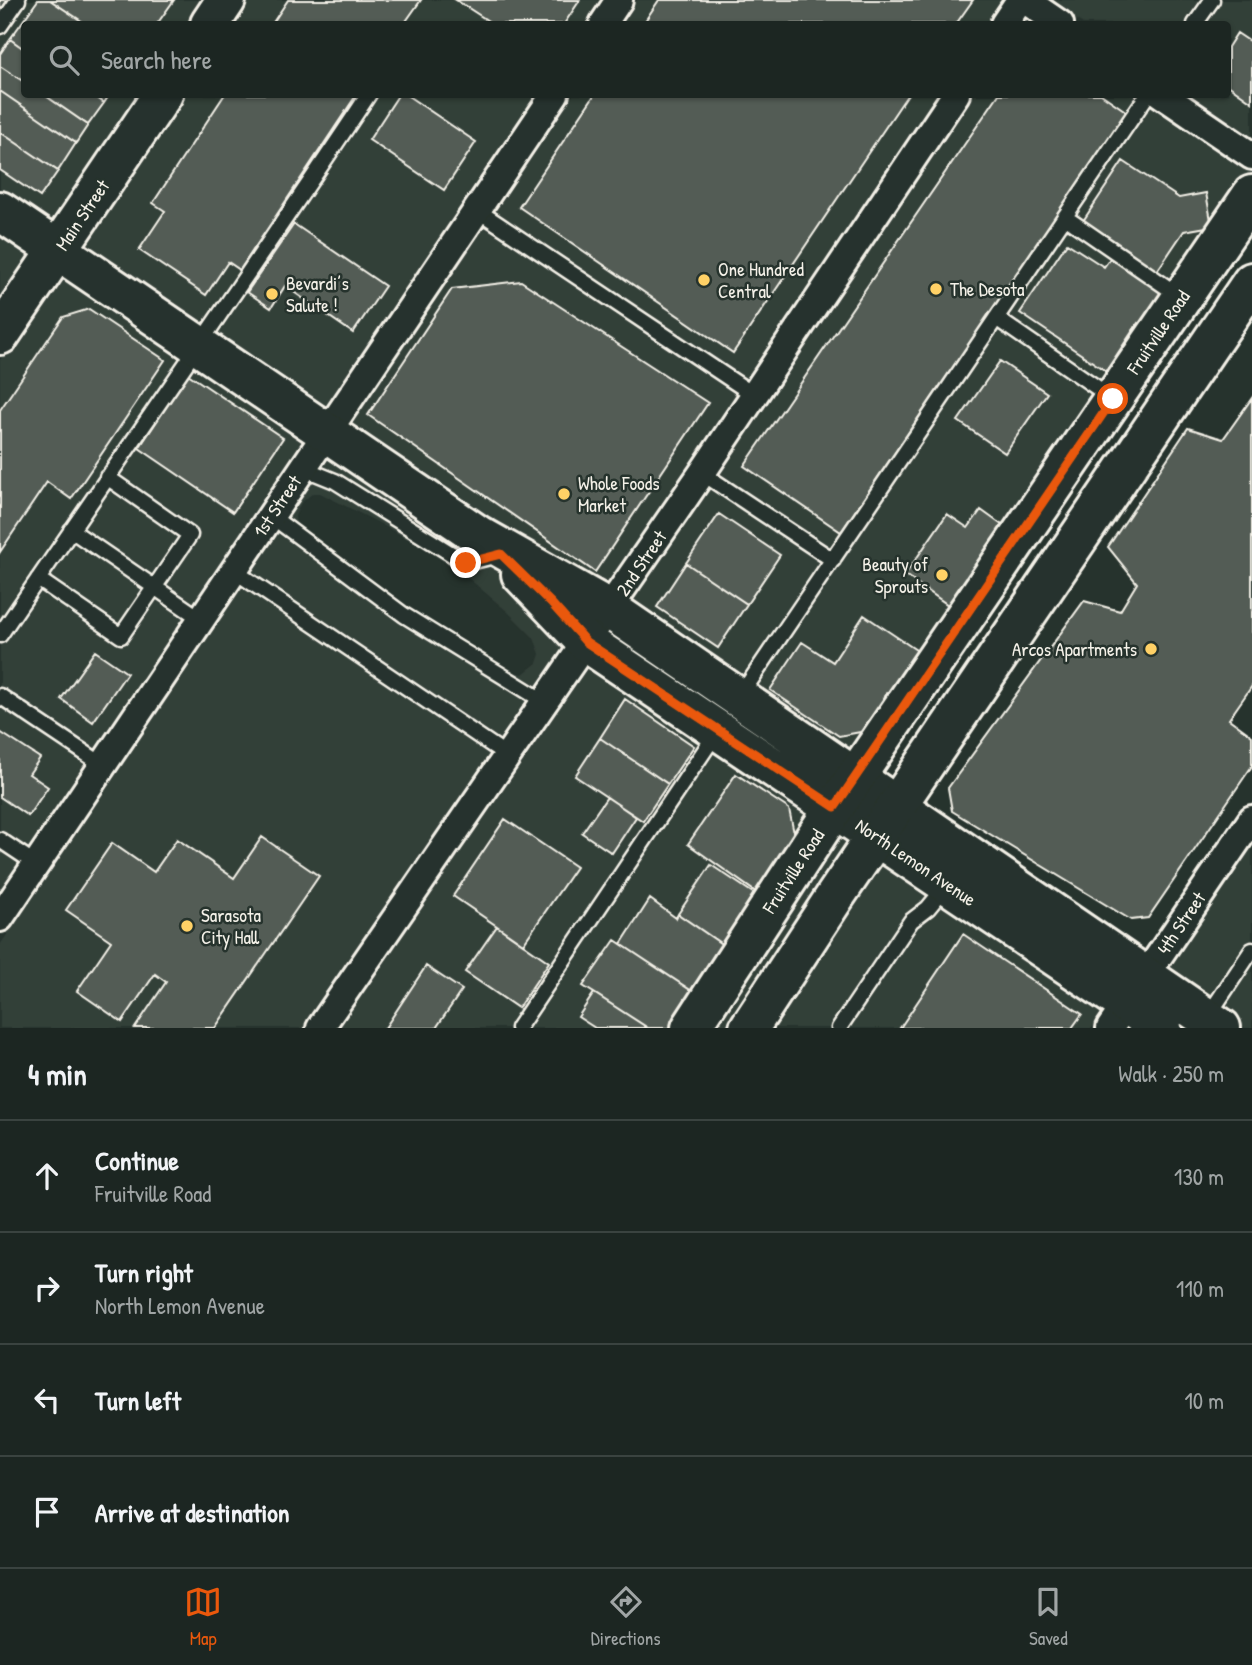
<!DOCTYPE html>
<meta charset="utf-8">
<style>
:root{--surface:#1c2622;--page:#252e2a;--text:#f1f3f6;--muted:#a0a5a5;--line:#3a4340;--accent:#ea580c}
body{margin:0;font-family:"Patrick Hand",sans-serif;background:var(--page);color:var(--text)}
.stop{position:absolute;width:21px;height:21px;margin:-16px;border:5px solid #ea580c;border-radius:50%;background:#fff}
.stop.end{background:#ea580c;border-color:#fff;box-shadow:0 2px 7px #0008}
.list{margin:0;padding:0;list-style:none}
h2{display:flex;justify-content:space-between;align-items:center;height:91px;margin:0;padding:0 28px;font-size:30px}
h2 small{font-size:23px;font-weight:400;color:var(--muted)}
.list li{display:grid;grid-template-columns:46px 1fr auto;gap:21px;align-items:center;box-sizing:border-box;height:112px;padding:0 28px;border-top:2px solid var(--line)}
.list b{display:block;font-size:26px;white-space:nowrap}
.list p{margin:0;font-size:23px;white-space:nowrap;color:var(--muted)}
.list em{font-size:23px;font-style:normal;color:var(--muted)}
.icon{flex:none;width:38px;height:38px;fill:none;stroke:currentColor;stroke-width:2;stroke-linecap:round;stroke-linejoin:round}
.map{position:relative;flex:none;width:1252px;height:1028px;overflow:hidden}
.search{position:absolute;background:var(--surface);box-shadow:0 2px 5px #0004;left:21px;right:21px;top:21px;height:77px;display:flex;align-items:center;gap:18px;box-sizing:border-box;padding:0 24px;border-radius:7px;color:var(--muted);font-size:26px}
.sheet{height:539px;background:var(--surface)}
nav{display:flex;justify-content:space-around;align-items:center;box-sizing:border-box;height:98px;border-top:2px solid var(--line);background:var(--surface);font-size:19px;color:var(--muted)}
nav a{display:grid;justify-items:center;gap:4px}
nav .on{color:var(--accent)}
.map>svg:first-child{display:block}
</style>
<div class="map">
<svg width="1252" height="1028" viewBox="0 0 1252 1028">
<rect width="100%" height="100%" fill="#26332d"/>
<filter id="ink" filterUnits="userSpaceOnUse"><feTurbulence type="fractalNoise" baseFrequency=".0143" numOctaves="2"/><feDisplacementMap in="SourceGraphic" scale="14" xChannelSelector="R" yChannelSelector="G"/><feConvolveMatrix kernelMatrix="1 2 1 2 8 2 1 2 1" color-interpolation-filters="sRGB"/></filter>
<g filter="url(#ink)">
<!-- built -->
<path fill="#333f39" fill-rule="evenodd" d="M0 0H209L192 24H24V94L145 95 53 231 0 195Z
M244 0H602L585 24H227Z
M637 0H1003L986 24H620Z
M1047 0H1252V141L1185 95 1228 94V24H1083Z
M180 95H538L324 413 77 247Z
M573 95H939L604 591 486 524 348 429Z
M974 95H1139L1251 171 851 758 628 606Z
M0 226 39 252 0 309Z
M62 268 309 434 0 893V360Z
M333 451 492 564 541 611 569 642 303 1028H0V945ZM313 493H320L377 522 422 547 467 577 508 612 534 638 540 654 537 663 523 674 496 668 355 582 296 525 295 516 301 503Z
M591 660 816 810 675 1028H338Z
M840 826 857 838 732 1028H709Z
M1252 844V1028H1244L1164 974Z
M881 854 1107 1006 1092 1028H766Z"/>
<!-- building -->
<path fill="#525c55" stroke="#f4f1e8" stroke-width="2" d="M0 0H8L0 12Z
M38 0H50L86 24H24V49L10 39Z
M50 0H174L157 24H86Z
M288 0H421L404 24H272Z
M456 0H580L564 24H493Z
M659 0H973L956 24H643Z
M1237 33 1252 43V102L1228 85V47Z
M10 39 24 49V82L0 66V54Z
M0 66 24 82V94H43L88 125 76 143 0 91Z
M0 91 76 143 58 171 0 132Z
M43 94H92L104 103 88 125Z
M92 94H110L104 103Z
M225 94H357L240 270 228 262 206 295 139 250 165 211 153 203Z
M399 94H405L476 142 444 190 369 140Z
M595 94H908L733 353 519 207Z
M999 94H1101L1127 112 841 532 744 466Z
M0 132 58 171 40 197 0 170Z
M1123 161 1179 198 1206 193 1212 226 1184 231 1157 271 1083 221Z
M294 224 385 286 353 333 285 286 271 308 247 292Z
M1067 243 1104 267 1111 257 1164 293 1142 326 1138 323 1106 371 1020 313Z
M521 281 708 403 595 572 368 415 452 289Z
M89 309 165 360 71 499 47 482 0 552V410L63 317Z
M1000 361 1047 393 1005 453 958 421Z
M188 374 283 438 233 512 139 448Z
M1252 398V686L1229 719 1252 736V766L1148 918 1131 920 952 811 948 788 1084 601 1120 611 1137 583 1108 547 1188 428 1223 439Z
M981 510 1006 528 951 607 905 575 947 514 968 528Z
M719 514 780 555 747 604 686 563Z
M686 563 747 604 718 648 657 607Z
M864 615 922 654 871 730 839 736 770 690 802 642 833 662Z
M95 651 127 673 93 722 61 699Z
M625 699 694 746 668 784 600 738Z
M0 732 40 758 29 774 48 787 28 816 0 797Z
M600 738 668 784 643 821 575 776Z
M736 774 789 809 796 843 760 895 688 844Z
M607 797 636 817 612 853 582 833Z
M505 819 576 867 523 944 453 896Z
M262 837 319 876 215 1028H135L166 982 155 974 122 1022 77 991 111 941 66 910 112 843 154 872 177 839 234 878Z
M711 865 759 897 726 947 678 914Z
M650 899 676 918 678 914 726 947 695 993 621 944Z
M497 926 549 962 518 1008 465 972Z
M963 934 1082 1014 1072 1028H900Z
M615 940 695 993 672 1028H648L583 986Z
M426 966 462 990 436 1028H385Z
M594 993 648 1028H595L578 1017Z"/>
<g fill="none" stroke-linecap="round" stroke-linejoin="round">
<defs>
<path id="lane" d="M1195 24 1212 0
M0 26 18 0
M477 210 754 395
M1065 217 1181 297
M996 318 1112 398
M303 468 335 481 466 563 498 555
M702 473 833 560
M271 516 404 615 545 702
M71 530 201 619
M233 570 508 756
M38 579 121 636 190 535 107 477
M0 635C123 454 248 276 369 94
M0 696 103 765
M740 696 1148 94
M0 840 36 864
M1208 1016 1252 950
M518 1028 717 732
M839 1028 911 921 928 908 947 885"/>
<path id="street" d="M1025 0 1060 24
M603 24 619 0
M1004 24 1020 0
M1161 94 1252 156
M0 918 555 94
M320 1028 702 473 956 94
M1110 1028 1252 819"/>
<path id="secondary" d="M210 24 226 0
M0 211 478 535 609 609 1221 1028
M0 335 163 94
M521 574 586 642 1162 1028"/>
<path id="primary" d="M691 1028 835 807 1252 195
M749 1028 836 895 1252 282"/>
</defs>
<!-- lane casing -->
<use href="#lane" stroke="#f4f1e8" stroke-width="19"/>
<!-- street casing -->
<use href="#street" stroke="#f4f1e8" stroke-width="32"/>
<!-- secondary casing -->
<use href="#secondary" stroke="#f4f1e8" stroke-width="44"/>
<!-- primary casing -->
<use href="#primary" stroke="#f4f1e8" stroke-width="44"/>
<!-- lane -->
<use href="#lane" stroke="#26332d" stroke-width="14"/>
<!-- street -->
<use href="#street" stroke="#26332d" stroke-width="26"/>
<!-- secondary -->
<use href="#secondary" stroke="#26332d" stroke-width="38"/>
<!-- primary -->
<use href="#primary" stroke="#26332d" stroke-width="38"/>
</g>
</g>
<g fill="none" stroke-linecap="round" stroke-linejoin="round" filter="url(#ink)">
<!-- route -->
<path stroke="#ea580c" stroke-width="9" d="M466 563 501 554 551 603 586 642 835 807 1113 399"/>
</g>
<!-- markers -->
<g fill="#ffd166" stroke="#26332d" stroke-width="2.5">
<circle cx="704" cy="280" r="7"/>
<circle cx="936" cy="289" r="7"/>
<circle cx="272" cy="294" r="7"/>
<circle cx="564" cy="494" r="7"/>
<circle cx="942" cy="575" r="7"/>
<circle cx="1151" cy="649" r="7"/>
<circle cx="187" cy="926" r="7"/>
</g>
<g text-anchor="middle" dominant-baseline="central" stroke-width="5" stroke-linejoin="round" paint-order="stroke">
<!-- street labels -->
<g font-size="19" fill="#f4f1e8" stroke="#26332d">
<text transform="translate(82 215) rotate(-56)">Main Street</text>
<text transform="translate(1158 332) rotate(-56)">Fruitville Road</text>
<text transform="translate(277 506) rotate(-56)">1st Street</text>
<text transform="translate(641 563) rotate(-56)">2nd Street</text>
<text transform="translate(916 862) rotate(34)">North Lemon Avenue</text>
<text transform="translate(793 871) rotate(-57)">Fruitville Road</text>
<text transform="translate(1181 923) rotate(-56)">4th Street</text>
</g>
<!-- poi labels -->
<g font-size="19" fill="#f4f1e8" stroke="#26332d" text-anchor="start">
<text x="718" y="269">One Hundred<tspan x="718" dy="22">Central</tspan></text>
<text x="286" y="283">Bevardi’s<tspan x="286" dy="22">Salute !</tspan></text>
<text x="950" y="289">The Desota</text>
<text x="578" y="483">Whole Foods<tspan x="578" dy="22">Market</tspan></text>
<text x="928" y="564" text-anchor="end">Beauty of<tspan x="928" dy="22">Sprouts</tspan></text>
<text x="1137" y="649" text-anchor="end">Arcos Apartments</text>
<text x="201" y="915">Sarasota<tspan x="201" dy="22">City Hall</tspan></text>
</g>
</g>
</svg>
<div class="stop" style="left:1113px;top:399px"></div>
<div class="stop end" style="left:466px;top:563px"></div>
<div class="search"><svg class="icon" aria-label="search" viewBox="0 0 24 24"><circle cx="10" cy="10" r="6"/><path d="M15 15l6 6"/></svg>Search here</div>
</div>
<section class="sheet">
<h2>4 min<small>Walk · 250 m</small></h2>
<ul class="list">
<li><svg class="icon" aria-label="ahead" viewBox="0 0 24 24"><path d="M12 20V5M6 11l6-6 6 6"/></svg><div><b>Continue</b><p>Fruitville Road</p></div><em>130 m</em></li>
<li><svg class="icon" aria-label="right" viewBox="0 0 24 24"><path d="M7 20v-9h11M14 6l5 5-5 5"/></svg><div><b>Turn right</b><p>North Lemon Avenue</p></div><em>110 m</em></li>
<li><svg class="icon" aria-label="left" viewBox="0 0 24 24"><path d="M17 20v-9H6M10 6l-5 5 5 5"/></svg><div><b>Turn left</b></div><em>10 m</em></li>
<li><svg class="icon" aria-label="arrive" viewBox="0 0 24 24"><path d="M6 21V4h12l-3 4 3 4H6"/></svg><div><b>Arrive at destination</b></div></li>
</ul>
</section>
<nav>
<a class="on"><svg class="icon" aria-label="map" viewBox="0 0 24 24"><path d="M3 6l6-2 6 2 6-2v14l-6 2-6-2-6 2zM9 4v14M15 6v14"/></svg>Map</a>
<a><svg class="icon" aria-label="directions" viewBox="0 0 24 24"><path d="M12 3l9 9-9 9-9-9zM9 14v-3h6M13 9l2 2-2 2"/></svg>Directions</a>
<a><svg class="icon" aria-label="saved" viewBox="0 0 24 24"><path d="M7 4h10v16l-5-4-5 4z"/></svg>Saved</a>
</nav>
